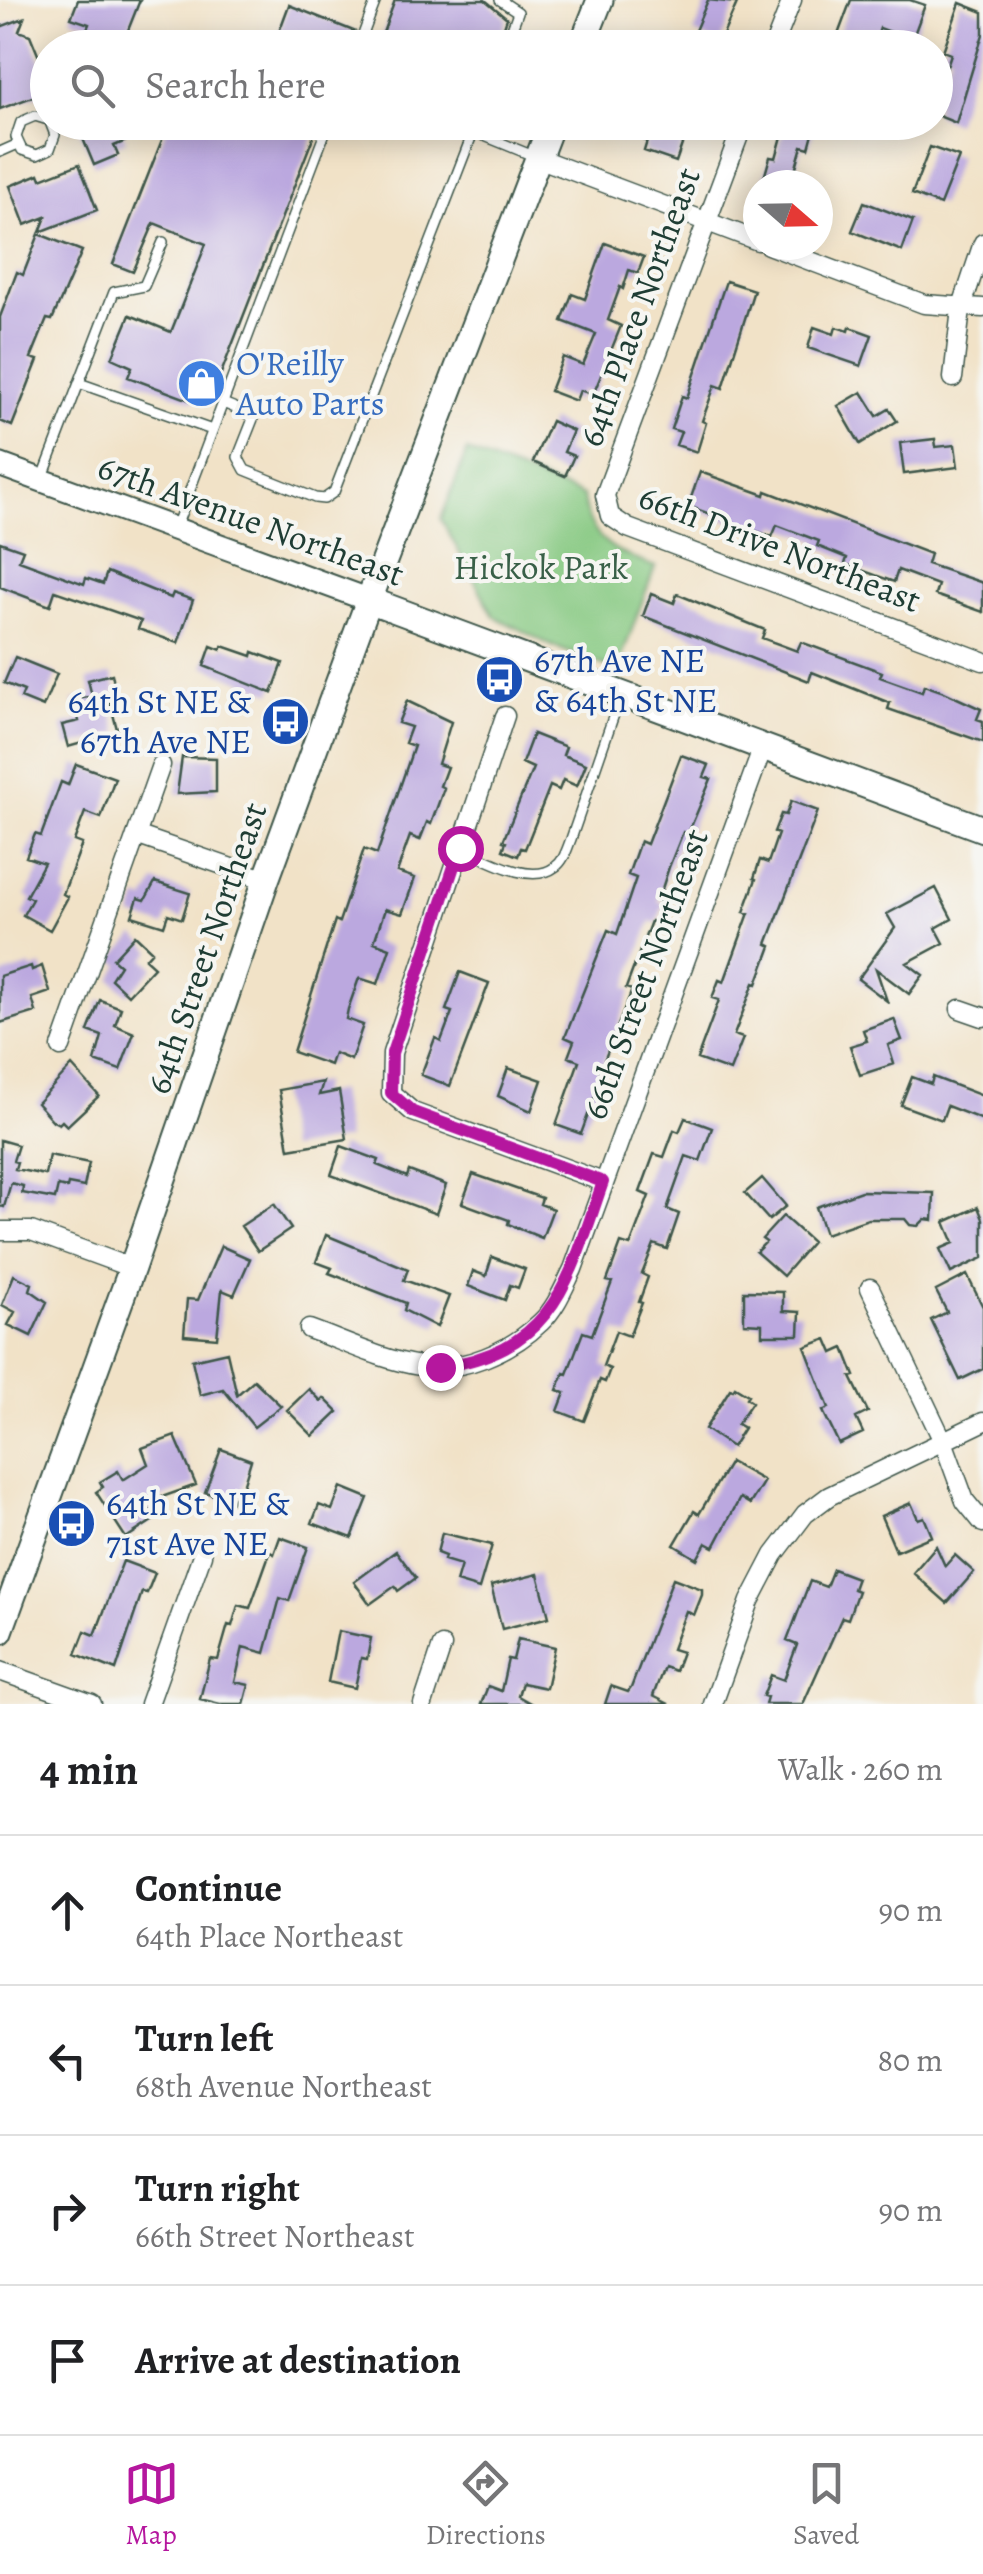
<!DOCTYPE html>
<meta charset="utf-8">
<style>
:root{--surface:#fff;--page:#f6f6f6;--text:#202124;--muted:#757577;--line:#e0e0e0;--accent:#b5179e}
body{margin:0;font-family:Alegreya,serif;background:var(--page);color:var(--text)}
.compass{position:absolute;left:743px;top:170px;width:90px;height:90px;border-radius:50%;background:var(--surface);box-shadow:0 5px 25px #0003;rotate:110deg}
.stop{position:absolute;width:30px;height:30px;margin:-22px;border:8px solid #b5179e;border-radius:50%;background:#fff}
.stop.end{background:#b5179e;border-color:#fff;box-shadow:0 2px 10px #0008}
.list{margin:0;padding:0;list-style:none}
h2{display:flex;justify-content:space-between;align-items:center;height:130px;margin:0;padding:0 40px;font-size:42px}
h2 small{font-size:32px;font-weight:400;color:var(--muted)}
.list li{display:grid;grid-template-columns:65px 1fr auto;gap:30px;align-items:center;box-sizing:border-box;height:150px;padding:0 40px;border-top:2px solid var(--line)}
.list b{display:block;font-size:38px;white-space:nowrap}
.list p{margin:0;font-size:32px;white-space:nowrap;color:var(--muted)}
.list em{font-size:32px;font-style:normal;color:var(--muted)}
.icon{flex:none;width:55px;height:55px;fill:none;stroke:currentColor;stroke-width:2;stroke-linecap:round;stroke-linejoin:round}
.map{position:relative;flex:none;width:983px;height:1704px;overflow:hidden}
.search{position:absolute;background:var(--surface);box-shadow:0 5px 25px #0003;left:30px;right:30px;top:30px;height:110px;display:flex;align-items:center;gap:25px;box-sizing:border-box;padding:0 35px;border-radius:55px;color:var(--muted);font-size:38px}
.sheet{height:730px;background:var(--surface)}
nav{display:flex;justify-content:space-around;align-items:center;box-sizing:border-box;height:140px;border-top:2px solid var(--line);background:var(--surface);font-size:28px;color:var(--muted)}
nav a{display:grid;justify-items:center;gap:5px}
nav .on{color:var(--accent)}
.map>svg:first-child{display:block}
</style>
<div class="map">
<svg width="983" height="1704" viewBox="0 0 983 1704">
<rect width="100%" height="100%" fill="#f6f6f2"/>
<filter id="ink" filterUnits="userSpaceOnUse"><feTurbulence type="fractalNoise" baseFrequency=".01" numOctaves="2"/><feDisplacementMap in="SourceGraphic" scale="20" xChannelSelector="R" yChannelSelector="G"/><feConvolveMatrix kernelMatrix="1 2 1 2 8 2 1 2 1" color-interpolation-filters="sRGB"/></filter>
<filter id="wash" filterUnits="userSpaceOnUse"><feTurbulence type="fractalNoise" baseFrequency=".0048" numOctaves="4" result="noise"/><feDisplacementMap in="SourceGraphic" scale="40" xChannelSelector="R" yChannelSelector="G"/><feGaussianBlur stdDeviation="2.25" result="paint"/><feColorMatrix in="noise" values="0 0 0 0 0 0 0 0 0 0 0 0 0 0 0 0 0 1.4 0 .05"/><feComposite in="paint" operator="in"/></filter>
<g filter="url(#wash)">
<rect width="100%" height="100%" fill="#f1e2c7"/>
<!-- green -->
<path fill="#87c982" stroke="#53835b" stroke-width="2.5" d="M467 451 583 496C587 540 617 553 655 567L617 670 552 646 494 616 441 519Z"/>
<g id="blocks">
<!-- building -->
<path fill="#bba8df" d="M78 0H140L123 43 87 29 89 24 71 18Z
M395 0H485L507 18 497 48H367L371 38 380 41Z
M708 0 737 3 719 44 694 33Z
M851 0H910L925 5 912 40 880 28 873 48H833Z
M960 3 983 12V34L956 123 936 115V79L942 81 951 54 943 51Z
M289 5 356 32 350 48H273Z
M24 18 19 31 30 35 48 79V98L40 94 0 109V27Z
M76 122H118L126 141 114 146 118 155 94 165Z
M169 122H319L213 394 192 401 128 377 132 367 112 358 130 315 171 332 206 244 154 223 133 272 113 264Z
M599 122H654L686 133 676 162 644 151 647 141 598 126Z
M786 122H816L809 148 802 146 791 185H762L770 157 776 158Z
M930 147 959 157 940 205 912 194Z
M79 164 97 210 40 232 46 217 25 225 10 186 39 174 41 179Z
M864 202 913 221 902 251 852 231Z
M39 234 82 251 52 320 47 319 31 358 38 360 12 426 0 421V317L17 272 23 275Z
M605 243 644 257 638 273 629 270 623 289 620 287 608 320 621 326 593 395 580 390 576 401 550 391 563 357 583 365 596 334 562 321 572 294 585 299Z
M726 281 754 290 723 388 715 385 702 421 706 423 697 452 676 445 681 432 671 429 682 396 687 398Z
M814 327 834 334 836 327 849 331 850 327 872 335 861 366 808 348Z
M862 392 877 416 889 409 897 421 860 444 838 406Z
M551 421 573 431 564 452 574 456 565 476 533 462Z
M935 439 936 447 955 445 958 467 904 474 900 443Z
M700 472 765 495 766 491 930 554 927 564 983 583V612L935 595 938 585 898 570 894 582 845 564 847 558 817 546 819 541 777 525 772 537 688 506Z
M0 542 23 550 19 560 84 584 86 578 103 584 107 572 171 598 173 593 193 600 178 643 138 629 141 621 55 591 50 606 0 587Z
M651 594 674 603 677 594 765 630 762 638 797 651 801 642 882 672 880 677 922 692 924 685 944 692 981 709 977 719 983 721V742L888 709 890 703 812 672 809 681 643 616Z
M211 646 221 650 223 646 252 656 253 652 283 663 272 693 204 666Z
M15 657 57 674 43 707 21 698 24 691 4 683Z
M112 674 116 693 108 695 118 733 68 747 62 725 79 721 73 700 92 696 88 680Z
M407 701 451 722 438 764 447 767 440 786 444 788 431 824 427 822 420 840 410 836 397 872 415 878 402 914 385 909 374 942 390 948 378 984 359 978 348 1009 346 1019 363 1025 351 1060 334 1053 330 1065 293 1052 335 920 339 922 364 849 377 854 414 746 405 743 411 727 398 723Z
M533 734 566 747 563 755 586 764 577 786 563 780 559 790 550 786 525 849 521 848 518 856 503 850 506 842 503 841 533 768 522 763Z
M681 755 709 765 704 777 711 779 688 834 683 832 669 867 658 901 664 903 657 923 651 921 626 988 632 990 598 1076 602 1077 581 1134 556 1125 579 1061 568 1057 574 1041 565 1037 608 930 617 934 636 878 628 875 640 841 647 844Z
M182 757 216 758V792L177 794Z
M76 764 115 778 101 818 85 812 74 841 82 844 63 894 68 897 50 930 23 915 32 899 26 896 44 863 26 857 35 834 41 836 61 782 68 785Z
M791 801 818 811 767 944 771 946 757 984 754 983 734 1035 743 1038 730 1071 697 1059 719 1000 712 998 719 980 724 982 749 913 744 912 756 879 754 878 760 860 768 863 778 834 774 832 781 814 786 815Z
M155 882 190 893 182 919 168 914 164 926 132 916 138 898 145 900Z
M936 888 952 919 936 928 944 943 907 963 923 975 909 994 876 969 887 1001 858 979 895 928 887 914Z
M135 935 152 951 145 959 154 967 128 995 111 979 120 965 113 959Z
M31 966 32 970 42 966 50 992 32 998 36 1012 0 1023V976Z
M460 972 489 983 450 1086 421 1075 435 1038 441 1041 452 1012 446 1010Z
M100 1000 121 1008 115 1025 134 1033 120 1070 95 1061 102 1036 88 1031Z
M894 1019 902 1040 888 1045 894 1064 860 1075 850 1046 867 1041 863 1030Z
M72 1066 99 1096 67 1126 62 1121 59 1124 53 1121 37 1103Z
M508 1068 542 1080 531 1111 498 1096Z
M912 1077 931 1084 933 1077 983 1096V1120L947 1106 942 1120 901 1105Z
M323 1082 319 1095 339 1091 347 1139 289 1149 279 1090Z
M685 1118 712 1128 700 1161 686 1156 667 1209 679 1214 667 1249 654 1244 642 1274 648 1277 639 1302 642 1303 629 1336 616 1331 603 1366 610 1369 605 1382 600 1380 584 1421 558 1411 565 1393 557 1390 564 1373 567 1374 583 1332 592 1335 612 1282 607 1281 621 1243 630 1246 649 1196 640 1192 654 1154 664 1157 674 1130 679 1132Z
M0 1140 18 1145 13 1161 17 1162 15 1169 45 1175 49 1155 89 1163 84 1187 68 1184 67 1188 58 1186 55 1199 22 1193 23 1186 11 1183 4 1207 0 1206Z
M341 1146 379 1160 377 1165 407 1177 409 1171 446 1185 436 1214 331 1175Z
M473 1174 542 1198 540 1204 553 1209 542 1238 508 1224 509 1220 462 1203Z
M762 1178 786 1206 769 1220 745 1193Z
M861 1191 934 1193 933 1220 925 1219 918 1226 910 1225 905 1219H868L825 1234 816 1207Z
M274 1204 291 1229 258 1251 241 1226Z
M978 1207 983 1219V1258L951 1273 940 1249 954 1243 945 1222Z
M783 1216 812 1242 783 1276 756 1252 766 1242 762 1239Z
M326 1235 408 1269 404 1280 449 1296 437 1327 404 1310 406 1303 329 1273 332 1268 316 1262Z
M221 1246 250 1259 234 1295 222 1290 217 1338 184 1335 187 1299 198 1300Z
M492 1257 525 1269 518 1288 510 1285 505 1300 468 1286 473 1271 486 1276Z
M14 1275 32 1284 30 1290 47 1302 31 1336 8 1325 15 1312 2 1305Z
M967 1275 983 1307V1369L960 1380 931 1320 947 1312 936 1291Z
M744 1291 783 1292V1311L800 1312 799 1335H762V1324L744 1323Z
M827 1339 833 1353 844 1348 855 1376 851 1377 868 1412 856 1418 863 1433 839 1444 823 1411 829 1408 805 1347Z
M227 1352 237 1395 254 1380 281 1406 254 1427 223 1389 200 1395 192 1360Z
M735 1387 748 1395 746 1398 752 1402 737 1424 744 1428 732 1447 705 1429 730 1389 733 1390Z
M309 1389 321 1401 324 1398 338 1412 313 1436 287 1410Z
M175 1436 196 1485 145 1503 155 1519 126 1538 96 1492 103 1487 100 1482 118 1471 123 1480 148 1464 142 1448Z
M221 1449 251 1460 239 1499 234 1497 232 1502 205 1492Z
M730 1462 764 1481 750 1504 740 1498 714 1547 706 1543 697 1559 674 1545 694 1511 699 1514Z
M341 1487 368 1498 352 1538 312 1523 319 1505 332 1510Z
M911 1503 918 1519 924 1517 932 1536 896 1551 881 1516Z
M442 1533 492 1545 479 1589 456 1582 461 1565 444 1560 445 1556 437 1553Z
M280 1537 308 1547 289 1601 280 1598 265 1653 243 1647 235 1682 249 1685 244 1704H220L200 1699 210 1659 218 1660 228 1625 232 1626 238 1605 250 1608 270 1552 274 1554Z
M936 1546 945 1566 955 1555 974 1572 947 1603 913 1573Z
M396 1551 416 1578 398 1591 395 1586 370 1604 354 1582Z
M123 1561 155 1573 147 1593 142 1592 116 1670 76 1654 85 1631 95 1635Z
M833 1569 857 1578 853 1589 858 1591 848 1619 842 1617 803 1704H765L767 1697 763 1696 771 1675 784 1680 797 1645 787 1641 810 1581 826 1587Z
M538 1574 549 1617 502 1629 491 1586Z
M673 1578 702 1589V1595L694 1615 686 1611 672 1649 682 1652 675 1671 664 1667 653 1696 669 1704H605L611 1686 628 1692 631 1688Z
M338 1631 371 1638 367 1659 361 1658 355 1688 328 1682Z
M518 1639 555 1647 546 1688 522 1683 518 1696 532 1704H481L488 1686 501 1691 508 1659 513 1660Z"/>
</g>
</g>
<g filter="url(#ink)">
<use href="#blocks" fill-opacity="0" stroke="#3e564a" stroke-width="2.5"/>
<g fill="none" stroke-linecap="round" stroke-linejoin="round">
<defs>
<path id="service" d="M500 0 518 12 505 48
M358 48 376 0
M48 120 35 116 21 122 16 137 22 150 37 155 50 149 55 135 50 122
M450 122 536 157
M0 152 18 144
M79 383 114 292 144 286 163 242
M223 403 245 412 253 419 238 457 245 470 315 498 324 499 334 492 477 122
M43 477 79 383 212 430
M176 527 329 122
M461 848C485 858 530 886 555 867 564 861 567 849 571 839L620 697"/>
<path id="minor" d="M773 48 792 0
M744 122 605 495 610 516 628 528 983 661
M538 158 758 241
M768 245 924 304 983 308
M953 378 961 309 983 243
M505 716 392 1053 391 1093 413 1112 603 1182
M136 835 266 880
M960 1009 983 1017
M61 1047 161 765
M0 1231H31L132 1268
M870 1288 943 1441 965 1501 983 1523
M309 1329C345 1342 382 1360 420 1366 462 1373 511 1351 541 1322 556 1308 564 1287 573 1269L763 747
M0 1671 92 1704
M149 1704 202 1555
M423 1704 442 1646
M713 1704 750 1601 774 1555 805 1514 829 1496 983 1422"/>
<path id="tertiary" d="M0 465 369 600"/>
<path id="secondary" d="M581 48 600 0
M369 600 983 829
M0 1631 132 1268 266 880 369 600 552 122"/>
</defs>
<!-- service casing -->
<use href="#service" stroke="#3e564a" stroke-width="12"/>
<!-- minor casing -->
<use href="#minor" stroke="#3e564a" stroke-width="21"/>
<!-- tertiary casing -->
<use href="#tertiary" stroke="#3e564a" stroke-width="26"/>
<!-- secondary casing -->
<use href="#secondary" stroke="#3e564a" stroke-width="29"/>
<!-- service -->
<use href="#service" stroke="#fff" stroke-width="9"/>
<!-- minor -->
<use href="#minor" stroke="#fff" stroke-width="18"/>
<!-- tertiary -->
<use href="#tertiary" stroke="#fff" stroke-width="22"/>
<!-- secondary -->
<use href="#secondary" stroke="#fff" stroke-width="25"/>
</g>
</g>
<g fill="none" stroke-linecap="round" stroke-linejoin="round" filter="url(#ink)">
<!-- route -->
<path stroke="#b5179e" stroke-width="12" d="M440 1367C557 1350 569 1278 603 1182L413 1112 391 1093 392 1053 460 848"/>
</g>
<!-- icons -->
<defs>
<symbol id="shop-disc" viewBox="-11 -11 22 22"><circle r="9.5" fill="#3f7fe0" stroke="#f6f6f2"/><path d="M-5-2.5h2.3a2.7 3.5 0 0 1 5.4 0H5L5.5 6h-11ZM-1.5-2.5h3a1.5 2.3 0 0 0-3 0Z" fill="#fff"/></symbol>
<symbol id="bus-disc" viewBox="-11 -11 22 22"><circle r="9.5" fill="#1a4fb4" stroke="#f6f6f2"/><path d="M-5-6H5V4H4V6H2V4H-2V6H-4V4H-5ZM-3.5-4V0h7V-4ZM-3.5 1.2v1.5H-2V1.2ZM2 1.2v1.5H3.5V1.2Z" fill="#fff"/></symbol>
</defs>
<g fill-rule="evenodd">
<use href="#shop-disc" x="174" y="356" width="55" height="55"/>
<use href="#bus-disc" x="472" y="652" width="55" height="55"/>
<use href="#bus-disc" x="258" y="694" width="55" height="55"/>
<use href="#bus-disc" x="44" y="1496" width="55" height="55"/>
</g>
<g text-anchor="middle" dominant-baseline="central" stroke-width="8" stroke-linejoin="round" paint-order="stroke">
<!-- street labels -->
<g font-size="35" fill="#1f3d34" stroke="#f6f6f2">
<text transform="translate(639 307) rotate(-70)">64th Place Northeast</text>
<text transform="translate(251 520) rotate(20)">67th Avenue Northeast</text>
<text transform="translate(780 548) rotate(21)">66th Drive Northeast</text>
<text transform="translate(206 948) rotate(-71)">64th Street Northeast</text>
<text transform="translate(645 974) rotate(-70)">66th Street Northeast</text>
</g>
<!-- shop labels -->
<g font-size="35" fill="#366cbe" stroke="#f6f6f2" text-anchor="start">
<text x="236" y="363">O'Reilly<tspan x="236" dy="40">Auto Parts</tspan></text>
</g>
<!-- park labels -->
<g font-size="35" fill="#396048" stroke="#f6f6f2">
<text x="541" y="567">Hickok Park</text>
</g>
<!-- transit labels -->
<g font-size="35" fill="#164399" stroke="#f6f6f2" text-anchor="start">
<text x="534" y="660">67th Ave NE<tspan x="534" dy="40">&amp; 64th St NE</tspan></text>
<text x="251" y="701" text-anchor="end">64th St NE &amp;<tspan x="251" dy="40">67th Ave NE</tspan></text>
<text x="106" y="1503">64th St NE &amp;<tspan x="106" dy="40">71st Ave NE</tspan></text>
</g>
</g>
</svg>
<svg class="compass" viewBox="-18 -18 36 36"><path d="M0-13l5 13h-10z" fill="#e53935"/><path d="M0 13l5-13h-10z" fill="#757577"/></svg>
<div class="stop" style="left:460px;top:848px"></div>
<div class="stop end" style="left:440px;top:1367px"></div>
<div class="search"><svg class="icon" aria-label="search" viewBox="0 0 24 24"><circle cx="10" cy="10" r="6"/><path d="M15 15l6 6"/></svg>Search here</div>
</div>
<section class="sheet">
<h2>4 min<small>Walk · 260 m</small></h2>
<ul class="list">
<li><svg class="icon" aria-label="ahead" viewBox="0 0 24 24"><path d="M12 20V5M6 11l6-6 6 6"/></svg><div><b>Continue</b><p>64th Place Northeast</p></div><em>90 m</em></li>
<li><svg class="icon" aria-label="left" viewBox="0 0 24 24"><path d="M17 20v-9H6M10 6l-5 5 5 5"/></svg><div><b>Turn left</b><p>68th Avenue Northeast</p></div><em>80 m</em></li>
<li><svg class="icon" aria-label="right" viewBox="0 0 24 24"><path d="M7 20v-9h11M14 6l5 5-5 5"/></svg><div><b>Turn right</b><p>66th Street Northeast</p></div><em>90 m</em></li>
<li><svg class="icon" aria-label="arrive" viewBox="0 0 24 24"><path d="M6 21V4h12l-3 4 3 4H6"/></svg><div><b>Arrive at destination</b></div></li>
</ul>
</section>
<nav>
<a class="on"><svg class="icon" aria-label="map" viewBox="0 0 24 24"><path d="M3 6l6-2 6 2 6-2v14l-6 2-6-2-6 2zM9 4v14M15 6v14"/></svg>Map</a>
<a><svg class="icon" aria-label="directions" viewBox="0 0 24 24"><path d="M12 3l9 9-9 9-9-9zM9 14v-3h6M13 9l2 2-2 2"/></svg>Directions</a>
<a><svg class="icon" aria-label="saved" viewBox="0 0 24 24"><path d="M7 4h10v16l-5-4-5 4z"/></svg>Saved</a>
</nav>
